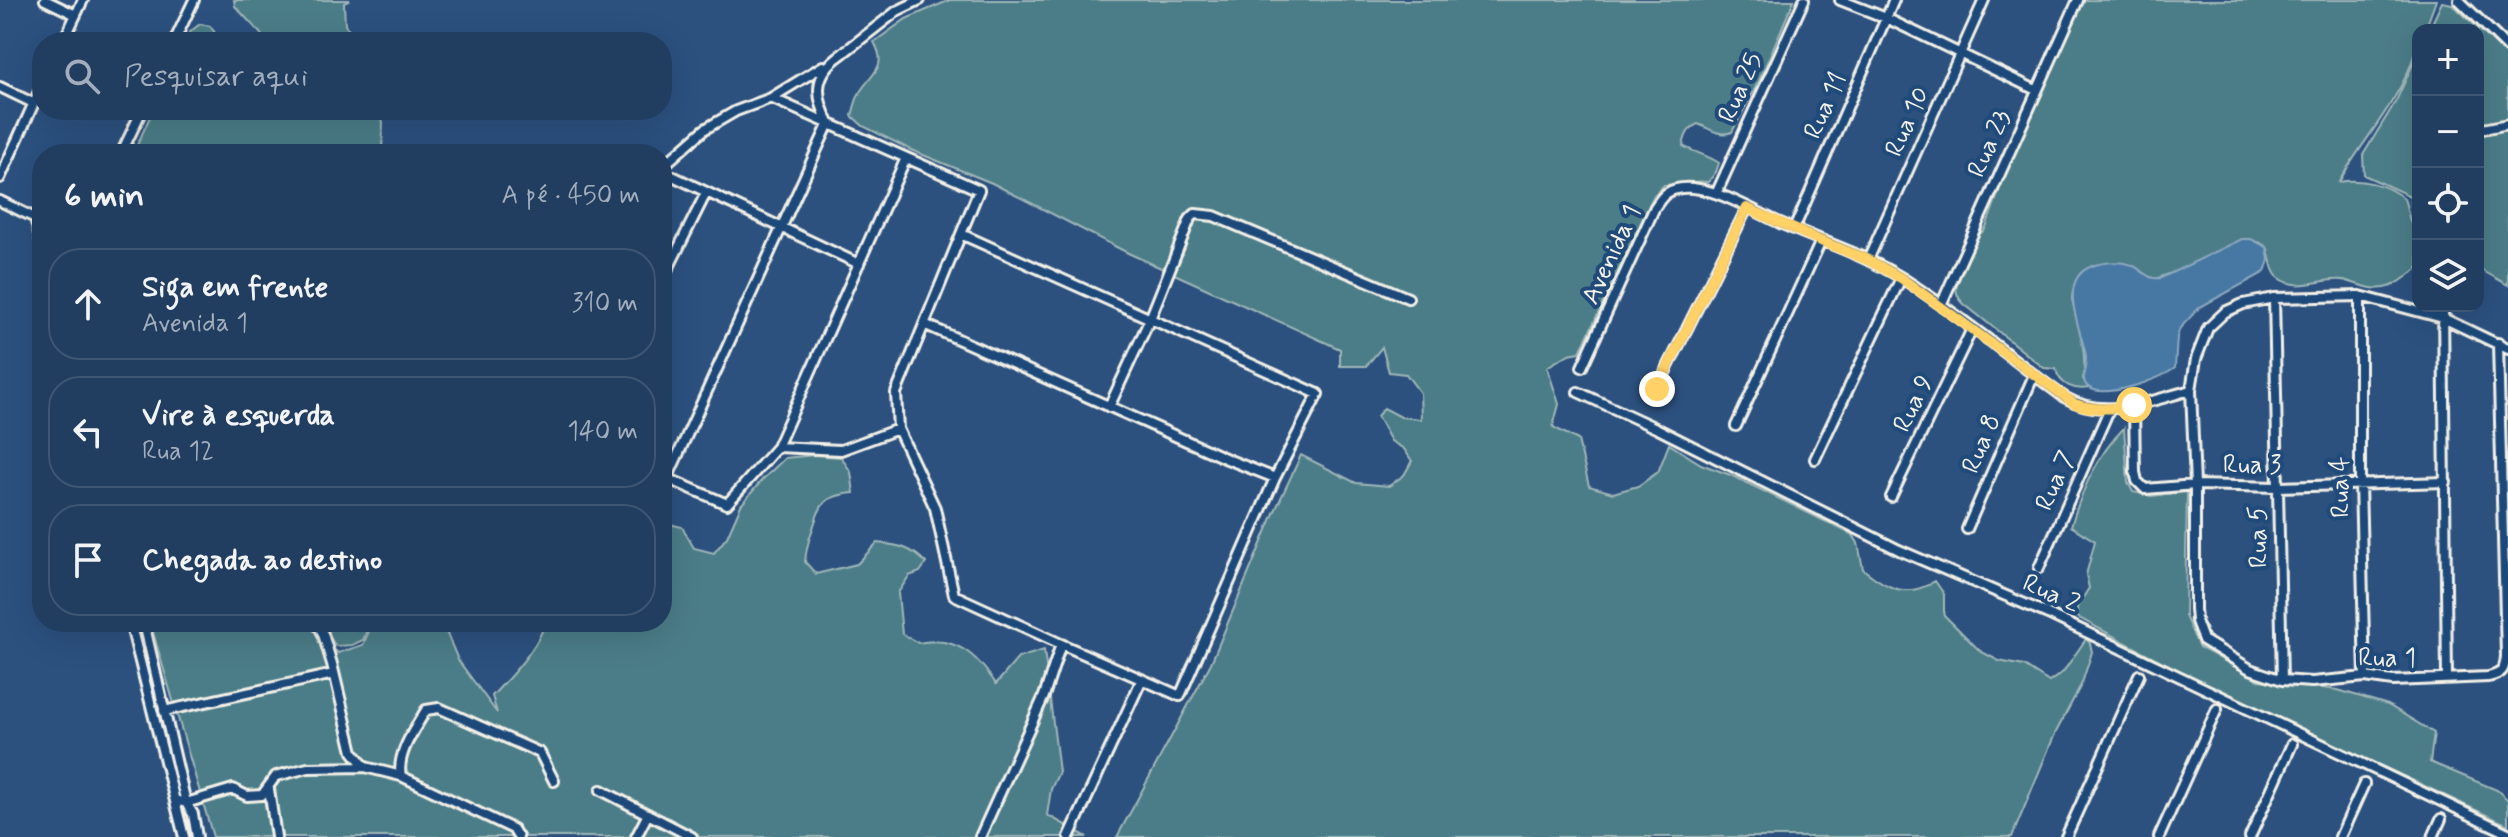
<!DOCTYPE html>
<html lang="pt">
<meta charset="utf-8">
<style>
:root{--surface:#213d5f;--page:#294465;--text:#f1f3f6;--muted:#a2aebd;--line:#3e5674}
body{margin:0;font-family:Mynerve,sans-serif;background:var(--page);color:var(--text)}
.controls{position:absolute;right:24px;top:24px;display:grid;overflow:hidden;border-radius:16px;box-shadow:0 8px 32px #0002}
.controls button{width:72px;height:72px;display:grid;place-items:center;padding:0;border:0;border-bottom:2px solid var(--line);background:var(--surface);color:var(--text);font:40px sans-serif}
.stop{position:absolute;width:24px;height:24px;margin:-18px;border:6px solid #ffd166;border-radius:50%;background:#fff}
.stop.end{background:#ffd166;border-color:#fff;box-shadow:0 2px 8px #0008}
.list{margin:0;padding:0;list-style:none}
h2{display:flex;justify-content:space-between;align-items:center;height:104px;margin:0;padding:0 32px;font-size:34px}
h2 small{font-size:26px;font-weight:400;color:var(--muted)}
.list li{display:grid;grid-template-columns:52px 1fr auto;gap:24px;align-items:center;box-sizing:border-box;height:112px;margin:0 16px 16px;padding:0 16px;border:2px solid var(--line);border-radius:32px}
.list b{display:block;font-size:30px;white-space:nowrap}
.list p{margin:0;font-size:26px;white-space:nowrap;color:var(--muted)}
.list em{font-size:26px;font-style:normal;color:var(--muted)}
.icon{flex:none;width:44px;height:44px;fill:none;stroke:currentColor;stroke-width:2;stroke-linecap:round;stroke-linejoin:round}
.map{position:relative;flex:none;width:2508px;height:837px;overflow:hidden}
.search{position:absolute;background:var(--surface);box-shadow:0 8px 32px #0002;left:32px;top:32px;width:640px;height:88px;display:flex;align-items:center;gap:20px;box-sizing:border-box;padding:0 28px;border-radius:32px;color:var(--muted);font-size:30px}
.panel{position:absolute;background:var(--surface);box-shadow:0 8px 32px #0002;left:32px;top:144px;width:640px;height:488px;border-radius:32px}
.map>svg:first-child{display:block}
</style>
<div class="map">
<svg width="2508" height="837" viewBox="0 0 2508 837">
<rect width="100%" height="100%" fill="#2c517f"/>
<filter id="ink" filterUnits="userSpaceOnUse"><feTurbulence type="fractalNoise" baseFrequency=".0125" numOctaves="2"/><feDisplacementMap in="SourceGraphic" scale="16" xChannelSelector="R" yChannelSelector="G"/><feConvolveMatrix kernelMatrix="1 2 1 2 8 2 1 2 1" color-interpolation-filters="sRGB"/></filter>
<g filter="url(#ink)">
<!-- green -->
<path fill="#4c7d88" stroke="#a0b7b8" stroke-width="2" d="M234 0H350L344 3 345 25 358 42H265L261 34 235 6Z
M950 0H1794L1759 81 1732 132C1719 137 1709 128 1698 124 1688 128 1685 136 1683 146 1695 153 1708 155 1719 163L1716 172 1708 182C1693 180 1680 184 1664 185L1654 195 1580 352 1569 354 1547 367 1559 404 1553 427 1578 440 1589 486 1613 493 1638 486 1658 472 1669 444 1701 464 1733 476 1853 535 1858 543 1863 569C1888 589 1907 599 1935 581L1944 594V615L1980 651 1999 661 2024 666 2049 682 2063 672 2086 639 2090 643 2092 652 2082 683 2054 736 2012 837H1117L1211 663 1274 513 1301 455 1356 483 1389 486 1404 475 1412 461 1404 449 1391 441 1377 416 1384 408 1401 417 1421 419 1420 393 1406 374 1389 372 1382 347 1366 366H1340V349L1128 253 992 183 911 150 863 126 852 116C854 108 856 99 860 92 873 72 888 67 874 42L906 19Z
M2085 0H2436L2425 30H2418C2418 81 2363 138 2339 182 2359 178 2388 184 2404 199 2409 211 2407 223 2418 231V268C2410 274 2401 282 2392 286 2374 293 2360 284 2343 280 2322 277 2296 294 2277 276 2270 269 2271 256 2267 247L2259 242 2155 279C2136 272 2137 264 2114 263L2073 290 2072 299C2078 326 2088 353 2083 379L2089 388C2075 391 2059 385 2056 369L2044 368 1964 304C1961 301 1958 298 1957 293 1953 282 1969 246 1977 237 1980 234 1984 231 1986 227L2006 172 2033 110Z
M2442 2 2452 4 2508 56V285L2478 268V30H2429Z
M200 24 210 26 215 33 217 42H185L191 31Z
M2418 53V223L2414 220 2410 196 2364 175 2363 155 2396 101Z
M153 110H378L383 122 382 154H133Z
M2124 428 2128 482 2133 492 2151 496 2187 492 2185 616 2199 647 2259 680 2338 690 2388 705 2434 733 2430 762 2497 790 2508 800V825L2189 676 2077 617V607L2089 588 2086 575 2095 541 2071 526C2082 490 2097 455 2124 428Z
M814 455 841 457 851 472 854 493C822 496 821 504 812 531 808 542 806 551 805 562L816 574 857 564 877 543C898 545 911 547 926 563L920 572 909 576 898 593 902 634 918 643C955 635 976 654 996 684L1018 658 1044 650 1059 772 1051 789 1047 815 1087 837H213L150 622H305L338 653 363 645 373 622H442L458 660 497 713 492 696C510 677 539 647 545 622H662V522L682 527 694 548 714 553 727 537 741 505 762 480 785 458Z
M324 622H370L363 640 352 645 336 646 328 635Z"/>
<!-- water -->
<path fill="#4678a3" stroke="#8ca8bf" stroke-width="2" d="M2242 239H2251L2267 247 2269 260 2265 272 2200 307 2180 328 2177 337 2175 368C2161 379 2102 401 2087 386 2080 379 2087 366 2086 356 2082 331 2055 280 2092 266 2103 262 2123 260 2134 266 2145 272 2148 280 2161 278Z"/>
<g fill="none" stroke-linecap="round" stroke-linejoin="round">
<defs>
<path id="minor" d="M45 0 76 15
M1840 0 1886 18 2036 90
M2459 0 2508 48
M63 42 83 0
M174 42 194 0
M838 57 897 11 920 0
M0 87 33 103
M771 98 979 190 896 393 898 429 935 508 954 595 1061 644 1044 696 980 837
M2478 130 2508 124
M121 154 142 110
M662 167 705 129 736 111 771 98 823 66
M662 171 859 264
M0 178 42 85
M1717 192 1804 0
M0 201 35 218 42 245
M1794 229 1894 0
M1868 260 1984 0
M662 281 706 193
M2360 296V483L2365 677
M2274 298 2282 680
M1941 305 2078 0
M2443 306 2447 678
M924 324 1227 459 1275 478 1318 394 961 234
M1582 367 1655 207C1658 203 1662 196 1667 193 1696 174 1753 211 1780 223 1821 241 1865 255 1902 278 1959 314 2010 358 2064 397 2105 421 2149 401 2191 390L2196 359 2208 328 2225 312 2243 304 2274 298 2360 296 2443 318 2508 349
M1657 389 1747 208
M2191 390 2195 485V609L2196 621 2203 640 2250 669 2282 680 2312 682 2365 677 2393 681 2488 677C2502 674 2505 670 2506 656L2498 343
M1578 392 1658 429 1899 550 2048 614 2508 833
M2134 405 2135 472 2137 481 2145 489 2195 485 2278 487 2446 482
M1109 407 1150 319 1190 219 1195 214 1214 216 1408 298
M1736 426 1821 241
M777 447 841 450 898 429
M1815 459 1901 278
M662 476 727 504 777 447 906 158
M667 479 829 123C814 95 814 73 842 54
M1891 497 1972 329
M1967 529 2034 375
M2039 568 2109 410
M130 622 184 837
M317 622 323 634 332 664 353 752 365 767
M144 623 186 803 193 814 197 837
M1061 644 1180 696 1275 478
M164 711 334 674
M401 776C396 754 415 729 426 710L439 708 540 753 554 781
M269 789 276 837
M601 790 692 837
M175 800 186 803 233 789 247 796 262 795 276 776 308 768 365 767 401 776 513 829 518 837
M636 837 648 814
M1069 837 1142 679
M2066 837 2139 675
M2159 837 2217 709
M2250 837 2292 744
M2340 837 2364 784
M2433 837 2441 819"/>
</defs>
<!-- minor casing -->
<use href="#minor" stroke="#f4f1e8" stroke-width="14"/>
<!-- minor -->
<use href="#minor" stroke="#1f4a7a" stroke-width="8"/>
</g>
</g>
<g fill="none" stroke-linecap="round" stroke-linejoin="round" filter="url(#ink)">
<!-- route -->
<path stroke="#ffd166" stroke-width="10" d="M1657 389 1747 208 1821 241 1868 260 1901 278 2075 404C2096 411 2113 409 2134 405"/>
</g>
<g text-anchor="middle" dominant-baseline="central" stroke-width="8" stroke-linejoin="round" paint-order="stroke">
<!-- street labels -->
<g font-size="26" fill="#f4f1e8" stroke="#1f4a7a">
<text transform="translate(1741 88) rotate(-66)">Rua 25</text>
<text transform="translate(1826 106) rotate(-66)">Rua 11</text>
<text transform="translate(1908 122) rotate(-66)">Rua 10</text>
<text transform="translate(1990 144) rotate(-66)">Rua 23</text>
<text transform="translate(1612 255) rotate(-65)">Avenida 1</text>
<text transform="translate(1914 404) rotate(-64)">Rua 9</text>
<text transform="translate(1982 444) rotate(-67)">Rua 8</text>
<text x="2252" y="466">Rua 3</text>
<text transform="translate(2056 481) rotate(-66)">Rua 7</text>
<text transform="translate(2341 487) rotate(-91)">Rua 4</text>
<text transform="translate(2259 537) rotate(-91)">Rua 5</text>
<text transform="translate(2051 594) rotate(24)">Rua 2</text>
<text x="2387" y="659">Rua 1</text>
</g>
</g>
</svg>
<div class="controls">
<button>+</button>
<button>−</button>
<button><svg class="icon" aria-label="locate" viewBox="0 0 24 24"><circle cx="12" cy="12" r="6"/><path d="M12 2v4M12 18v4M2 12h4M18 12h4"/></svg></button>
<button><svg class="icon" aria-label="layers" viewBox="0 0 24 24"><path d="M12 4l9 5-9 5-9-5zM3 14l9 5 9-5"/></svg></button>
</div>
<div class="stop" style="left:2134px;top:405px"></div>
<div class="stop end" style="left:1657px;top:389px"></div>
<div class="search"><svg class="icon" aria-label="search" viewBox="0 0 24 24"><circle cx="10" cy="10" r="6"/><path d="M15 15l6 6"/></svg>Pesquisar aqui</div>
<section class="panel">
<h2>6 min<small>A pé · 450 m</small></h2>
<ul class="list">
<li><svg class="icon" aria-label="ahead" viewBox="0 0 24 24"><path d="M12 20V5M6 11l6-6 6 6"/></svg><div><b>Siga em frente</b><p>Avenida 1</p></div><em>310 m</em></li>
<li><svg class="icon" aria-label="left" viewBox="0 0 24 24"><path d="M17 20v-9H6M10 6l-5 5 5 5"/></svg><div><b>Vire à esquerda</b><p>Rua 12</p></div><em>140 m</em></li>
<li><svg class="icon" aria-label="arrive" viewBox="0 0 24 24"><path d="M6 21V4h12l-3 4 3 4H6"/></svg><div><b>Chegada ao destino</b></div></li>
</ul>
</section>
</div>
